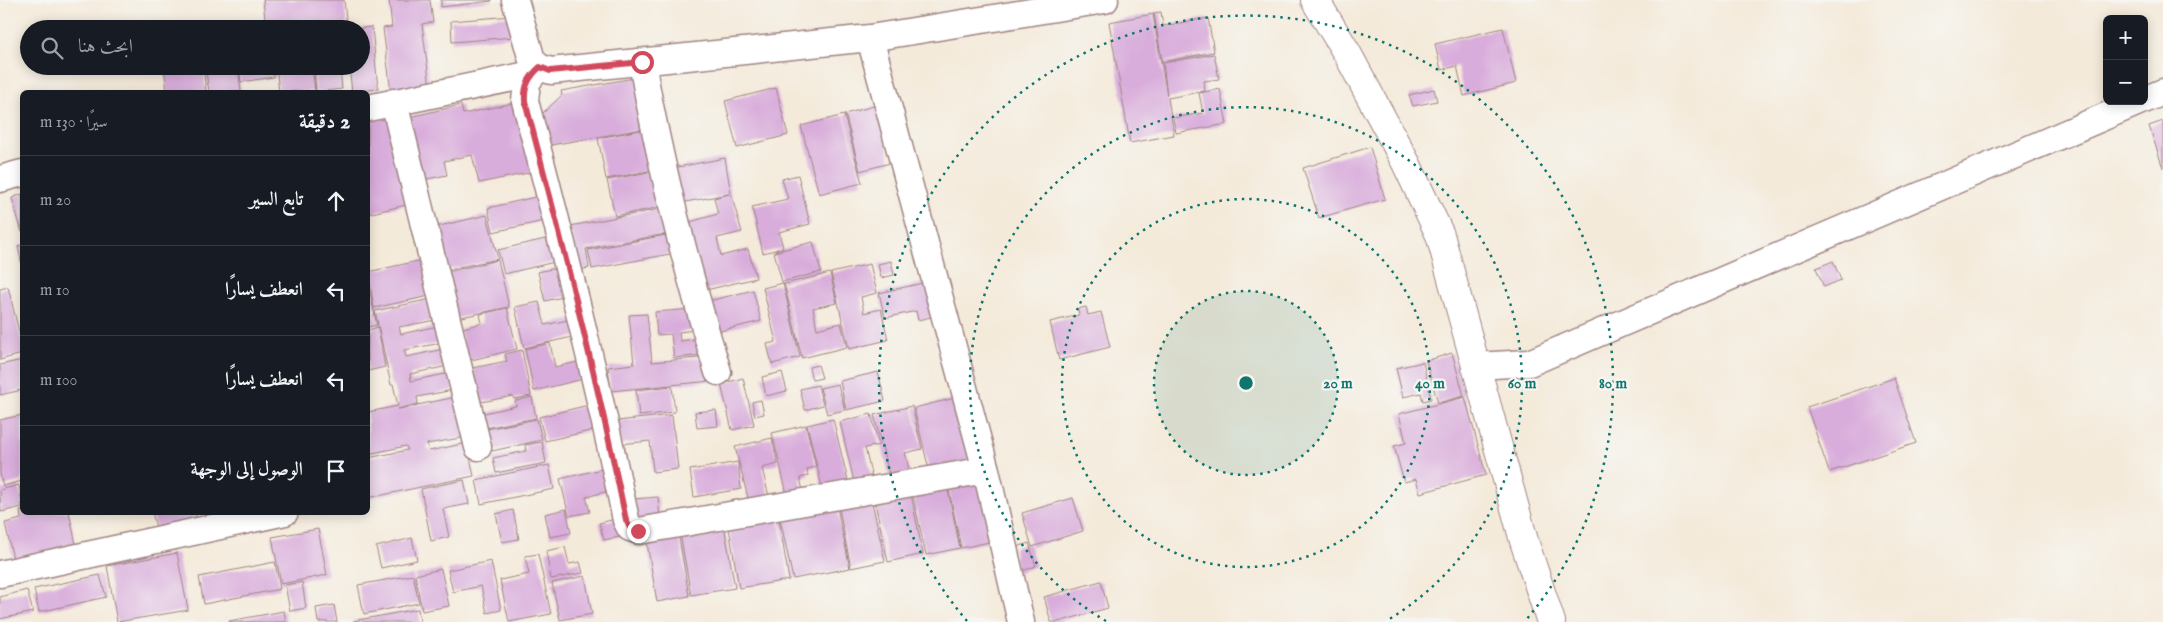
<!DOCTYPE html>
<html lang="ar">
<meta charset="utf-8">
<style>
:root{--surface:#171b24;--page:#20242c;--text:#f1f3f6;--muted:#9ea1a6;--line:#363941}
body{margin:0;font-family:"IM FELL English",Amiri,serif;background:var(--page);color:var(--text);direction:rtl}
.controls{position:absolute;right:15px;top:15px;display:grid;overflow:hidden;border-radius:8px;box-shadow:0 2px 12px #0003}
.controls button{width:45px;height:45px;display:grid;place-items:center;padding:0;border:0;border-bottom:1px solid var(--line);background:var(--surface);color:var(--text);font:25px sans-serif}
.stop{position:absolute;width:15px;height:15px;margin:-11px;border:4px solid #d1495b;border-radius:50%;background:#fff}
.stop.end{background:#d1495b;border-color:#fff;box-shadow:0 1px 5px #0008}
.list{margin:0;padding:0;list-style:none}
h2{display:flex;justify-content:space-between;align-items:center;height:65px;margin:0;padding:0 20px;font-size:21px}
h2 small{font-size:16px;font-weight:400;color:var(--muted)}
.list li{display:grid;grid-template-columns:32px 1fr auto;gap:15px;align-items:center;box-sizing:border-box;height:90px;padding:0 20px;border-top:1px solid var(--line)}
.list b{display:block;font-size:19px;white-space:nowrap}
.list em{font-size:16px;font-style:normal;color:var(--muted)}
.icon{flex:none;width:28px;height:28px;fill:none;stroke:currentColor;stroke-width:2;stroke-linecap:round;stroke-linejoin:round}
.map{position:relative;flex:none;width:2163px;height:622px;overflow:hidden;direction:ltr}
.search{position:absolute;background:var(--surface);box-shadow:0 2px 12px #0003;left:20px;top:20px;width:350px;height:55px;display:flex;align-items:center;gap:12px;box-sizing:border-box;padding:0 18px;border-radius:28px;color:var(--muted);font-size:19px}
.panel{position:absolute;background:var(--surface);box-shadow:0 2px 12px #0003;left:20px;top:90px;width:350px;height:425px;border-radius:8px;direction:rtl}
.map>svg:first-child{display:block}
</style>
<div class="map">
<svg width="2163" height="622" viewBox="0 0 2163 622">
<rect width="100%" height="100%" fill="#f6f6f2"/>
<filter id="ink" filterUnits="userSpaceOnUse"><feTurbulence type="fractalNoise" baseFrequency=".02" numOctaves="2"/><feDisplacementMap in="SourceGraphic" scale="10" xChannelSelector="R" yChannelSelector="G"/><feConvolveMatrix kernelMatrix="1 2 1 2 8 2 1 2 1" color-interpolation-filters="sRGB"/></filter>
<filter id="wash" filterUnits="userSpaceOnUse"><feTurbulence type="fractalNoise" baseFrequency=".0096" numOctaves="4" result="noise"/><feDisplacementMap in="SourceGraphic" scale="20" xChannelSelector="R" yChannelSelector="G"/><feGaussianBlur stdDeviation="1.12" result="paint"/><feColorMatrix in="noise" values="0 0 0 0 0 0 0 0 0 0 0 0 0 0 0 0 0 1.4 0 .05"/><feComposite in="paint" operator="in"/></filter>
<g filter="url(#wash)">
<rect width="100%" height="100%" fill="#f4eada"/>
<g id="blocks">
<!-- building -->
<path fill="#d9addb" d="M263 0H344L347 28 266 29Z
M389 0H430L433 22 422 24 430 87 391 92 383 28 392 27Z
M441 0H492V1L441 7Z
M1161 12 1163 26 1208 18 1214 52 1162 62 1154 13Z
M1153 14 1167 95 1163 63 1214 54 1219 79 1204 81 1205 91 1168 98 1174 135 1130 143 1109 22Z
M512 16 514 37 452 42 451 21Z
M372 27 378 89 352 92 349 66H361V28Z
M1503 28 1516 83 1464 96 1457 66 1441 70 1435 44Z
M164 66H203L206 92H167Z
M205 66H238L241 92H209Z
M239 66H273L274 77 241 82Z
M276 66H312L315 91 279 92Z
M314 66H345L340 68 342 89 316 92Z
M640 77 649 128 545 146 539 115 542 114 562 95 561 91Z
M776 88 788 135 737 148 725 101Z
M1220 89 1227 124 1176 133 1173 118 1203 113 1199 93Z
M1434 89 1437 101 1413 106 1409 95Z
M518 102 533 172 479 183 472 155 444 161 447 175 422 180 405 118 461 105 463 114Z
M881 104 890 163 860 171 845 114Z
M844 115 862 183 819 194 801 126Z
M390 117 410 204 368 214V122Z
M2163 121V168L2149 126Z
M651 128 659 169 606 179 598 138Z
M1370 147 1385 199 1319 218 1303 168Z
M725 158 731 194 742 232 717 238 721 256 748 249 756 278 702 291 686 223 718 214 714 198 729 194 680 203 673 168Z
M659 170 666 206 615 216 607 180Z
M798 175 810 224 779 232 783 248 763 253 752 207 788 199 782 179Z
M22 194V232L12 198Z
M544 195 549 220 493 232 488 208Z
M665 208 671 233 586 249 589 268 579 270 570 226Z
M487 215 498 259 445 270 435 227Z
M671 234 675 253 592 269 588 250Z
M558 236 563 260 504 274 498 250Z
M813 242 821 272 782 282 774 252Z
M22 245V265L18 246Z
M427 259 434 295 374 308 368 272Z
M498 260 509 307 457 318 446 272Z
M891 261 894 275 881 278 878 264Z
M1833 261 1841 280 1824 287 1816 268Z
M870 264 877 293 861 297 864 313 881 309 888 340 849 349 831 273Z
M565 266 572 295 545 301 538 272Z
M830 273 837 303 813 308 817 329 841 323 847 347 802 358 784 284Z
M927 282 935 316 918 320 916 311 885 318 879 293Z
M783 283 800 357 772 364 767 344 776 342 763 288Z
M368 284 377 325 368 327Z
M8 287 22 344V354L0 360V289Z
M753 290 761 321 712 333 705 302Z
M431 299 436 320 399 327 401 334 438 326 441 343 404 350 406 357 444 349 448 366 410 374 411 381 450 373 453 390 417 397 418 404 398 409 456 397 466 437 427 444 429 451 467 443 474 476 368 498V458L408 450 406 446 368 454V412L398 406 393 384 391 385 375 311Z
M539 302 545 325 577 318 581 335 524 348 515 307Z
M1086 307 1088 315 1101 312 1110 347 1059 360 1050 322 1079 315 1078 309Z
M507 308 517 349 467 361 460 329 482 323 480 314Z
M693 309 695 330 679 332 680 341 702 338 704 355 674 358 671 334 657 335 655 312Z
M647 314 652 362 708 357 711 381 611 391 608 367 634 364 629 315Z
M378 327 385 367 368 371V330Z
M550 343 555 367 587 360 591 377 534 391 525 349Z
M522 350 531 396 514 399 513 396 481 402 473 368 507 361 505 354Z
M1452 353 1464 396 1438 403 1426 361Z
M22 360V390L0 395V365Z
M1423 362 1431 399 1423 401 1421 393 1403 397 1396 368Z
M818 365 822 378 812 380 809 367Z
M782 372 787 391 766 396 762 377Z
M878 372 885 401 846 410 840 381Z
M743 378 754 425 732 430 721 384Z
M1894 378 1916 443 1829 472 1807 407Z
M838 384 845 410 827 414 820 388Z
M818 385 823 405 805 410 800 389Z
M672 386 675 412 639 416 636 390Z
M532 397 536 418 486 428 484 413 516 406 515 401Z
M1465 397 1486 475 1420 493 1416 479 1404 482 1394 446 1406 443 1399 414Z
M955 398 970 465 930 474 914 408Z
M761 400 764 414 755 416 752 402Z
M597 403 603 428 545 441 539 417Z
M912 406 922 449 905 453 910 473 890 478 874 415Z
M716 410 718 426 697 428 695 412Z
M871 414 879 445 865 448 873 482 855 486 840 422Z
M22 415V481L3 486 0 474V420Z
M672 415 678 469 653 472 650 441 620 444 617 421Z
M537 419 542 440 492 451 487 429Z
M833 419 849 485 823 491 807 425Z
M806 425 816 467 807 469 808 476 800 478 804 495 788 498 772 433Z
M772 438 778 464 762 468 770 501 750 506 735 447Z
M542 442 546 463 496 473 493 458 526 451 525 445Z
M738 462 741 489 694 497 690 470Z
M549 465 554 489 481 504 476 480Z
M610 467 616 489 586 497 590 512 569 516 560 479Z
M984 473 999 540 961 548 947 480Z
M464 480 469 504 443 509 449 537 431 541 421 489Z
M946 481 960 548 926 555 911 488Z
M19 485 22 507 1 512 0 490Z
M910 490 923 554 888 562 874 498Z
M658 497 660 519 636 521 634 499Z
M871 497 885 561 851 568 838 504Z
M1073 498 1083 531 1032 547 1022 513Z
M836 503 850 568 793 579 779 514Z
M566 509 571 533 550 537 545 514Z
M20 510H22V512H69L77 549 14 563 5 523 21 519Z
M513 510 519 539 502 542 496 514Z
M152 512H195L197 521 157 531Z
M778 514 789 580 739 588 728 522Z
M620 518 624 536 604 540 599 523Z
M724 525 735 588 691 595 680 533Z
M677 526 689 596 657 602 645 531Z
M318 529 327 575 281 584 272 537Z
M412 538 417 560 381 568 376 547Z
M1029 543 1036 566 1017 573 1014 548Z
M565 547 569 564 580 562 583 573 551 579 546 551Z
M177 553 188 610 117 622 107 566Z
M538 554 551 614 509 622 500 580 529 574 525 556Z
M491 561 501 610 487 613 481 586 453 592 448 570Z
M275 562 280 589 204 604 199 577Z
M441 569 449 606 422 611 415 575Z
M100 575 106 597 39 612 34 589Z
M413 575 419 603 364 614 358 585Z
M585 576 592 614 560 620 552 583Z
M1101 581 1108 608 1058 622H1051L1044 597Z
M302 582 306 608 290 611 285 585Z
M27 590 33 612 0 619V597Z
M334 605 337 622H318L316 608Z
M418 609 420 622H353V621Z
M284 611 286 622H229V621Z"/>
</g>
</g>
<g filter="url(#ink)">
<use href="#blocks" fill-opacity="0" stroke="#9f8482" stroke-width="1"/>
<g fill="none" stroke-linecap="round" stroke-linejoin="round">
<defs>
<path id="minor" d="M515 0 532 60 539 67 551 71 870 38 1105 0
M870 38 986 470 1021 622
M642 62C660 166 687 270 718 372
M539 67 527 82 525 101C562 240 597 379 626 520L630 528 639 531 986 470
M2144 100 2163 92
M394 102 478 447
M368 108 532 74
M0 179 22 173
M1475 366 1529 363 2141 101
M0 574 285 512"/>
<path id="secondary" d="M1315 0 1347 53 1406 163 1440 235 1524 541 1551 622"/>
</defs>
<!-- minor casing -->
<use href="#minor" stroke="#9f8482" stroke-width="29"/>
<!-- secondary casing -->
<use href="#secondary" stroke="#9f8482" stroke-width="30"/>
<!-- minor -->
<use href="#minor" stroke="#fff" stroke-width="26"/>
<!-- secondary -->
<use href="#secondary" stroke="#fff" stroke-width="28"/>
</g>
</g>
<g fill="none" stroke-linecap="round" stroke-linejoin="round" filter="url(#ink)">
<!-- route -->
<path stroke="#d1495b" stroke-width="6" d="M638 531 630 528 626 520C597 379 562 240 525 101 524 86 529 77 540 67L550 71 642 62"/>
</g>
<!-- distance rings -->
<circle cx="1246" cy="383" r="92" fill="#0f766e" fill-opacity=".12"/>
<g fill="none" stroke="#0f766e" stroke-width="2.5" stroke-dasharray="2.5 5">
<circle cx="1246" cy="383" r="92"/>
<circle cx="1246" cy="383" r="184"/>
<path d="M1106 621A276 276 0 1 1 1386 621"/>
<path d="M967 621A367 367 0 1 1 1525 621"/>
</g>
<circle cx="1246" cy="383" r="8" fill="#0f766e" stroke="#f6f6f2" stroke-width="2.5"/>
<g font-size="15" text-anchor="middle" font-weight="bold" fill="#0f766e" stroke="#f6f6f2" stroke-width="4.5" stroke-linejoin="round" paint-order="stroke">
<text x="1338" y="388">20 m</text>
<text x="1430" y="388">40 m</text>
<text x="1522" y="388">60 m</text>
<text x="1613" y="388">80 m</text>
</g>
</svg>
<div class="controls">
<button>+</button>
<button>−</button>
</div>
<div class="stop" style="left:642px;top:62px"></div>
<div class="stop end" style="left:638px;top:531px"></div>
<div class="search"><svg class="icon" aria-label="search" viewBox="0 0 24 24"><circle cx="10" cy="10" r="6"/><path d="M15 15l6 6"/></svg>ابحث هنا</div>
<section class="panel">
<h2>2 دقيقة<small>سيرًا · 130 m</small></h2>
<ul class="list">
<li><svg class="icon" aria-label="ahead" viewBox="0 0 24 24"><path d="M12 20V5M6 11l6-6 6 6"/></svg><div><b>تابع السير</b></div><em>20 m</em></li>
<li><svg class="icon" aria-label="left" viewBox="0 0 24 24"><path d="M17 20v-9H6M10 6l-5 5 5 5"/></svg><div><b>انعطف يسارًا</b></div><em>10 m</em></li>
<li><svg class="icon" aria-label="left" viewBox="0 0 24 24"><path d="M17 20v-9H6M10 6l-5 5 5 5"/></svg><div><b>انعطف يسارًا</b></div><em>100 m</em></li>
<li><svg class="icon" aria-label="arrive" viewBox="0 0 24 24"><path d="M6 21V4h12l-3 4 3 4H6"/></svg><div><b>الوصول إلى الوجهة</b></div></li>
</ul>
</section>
</div>
